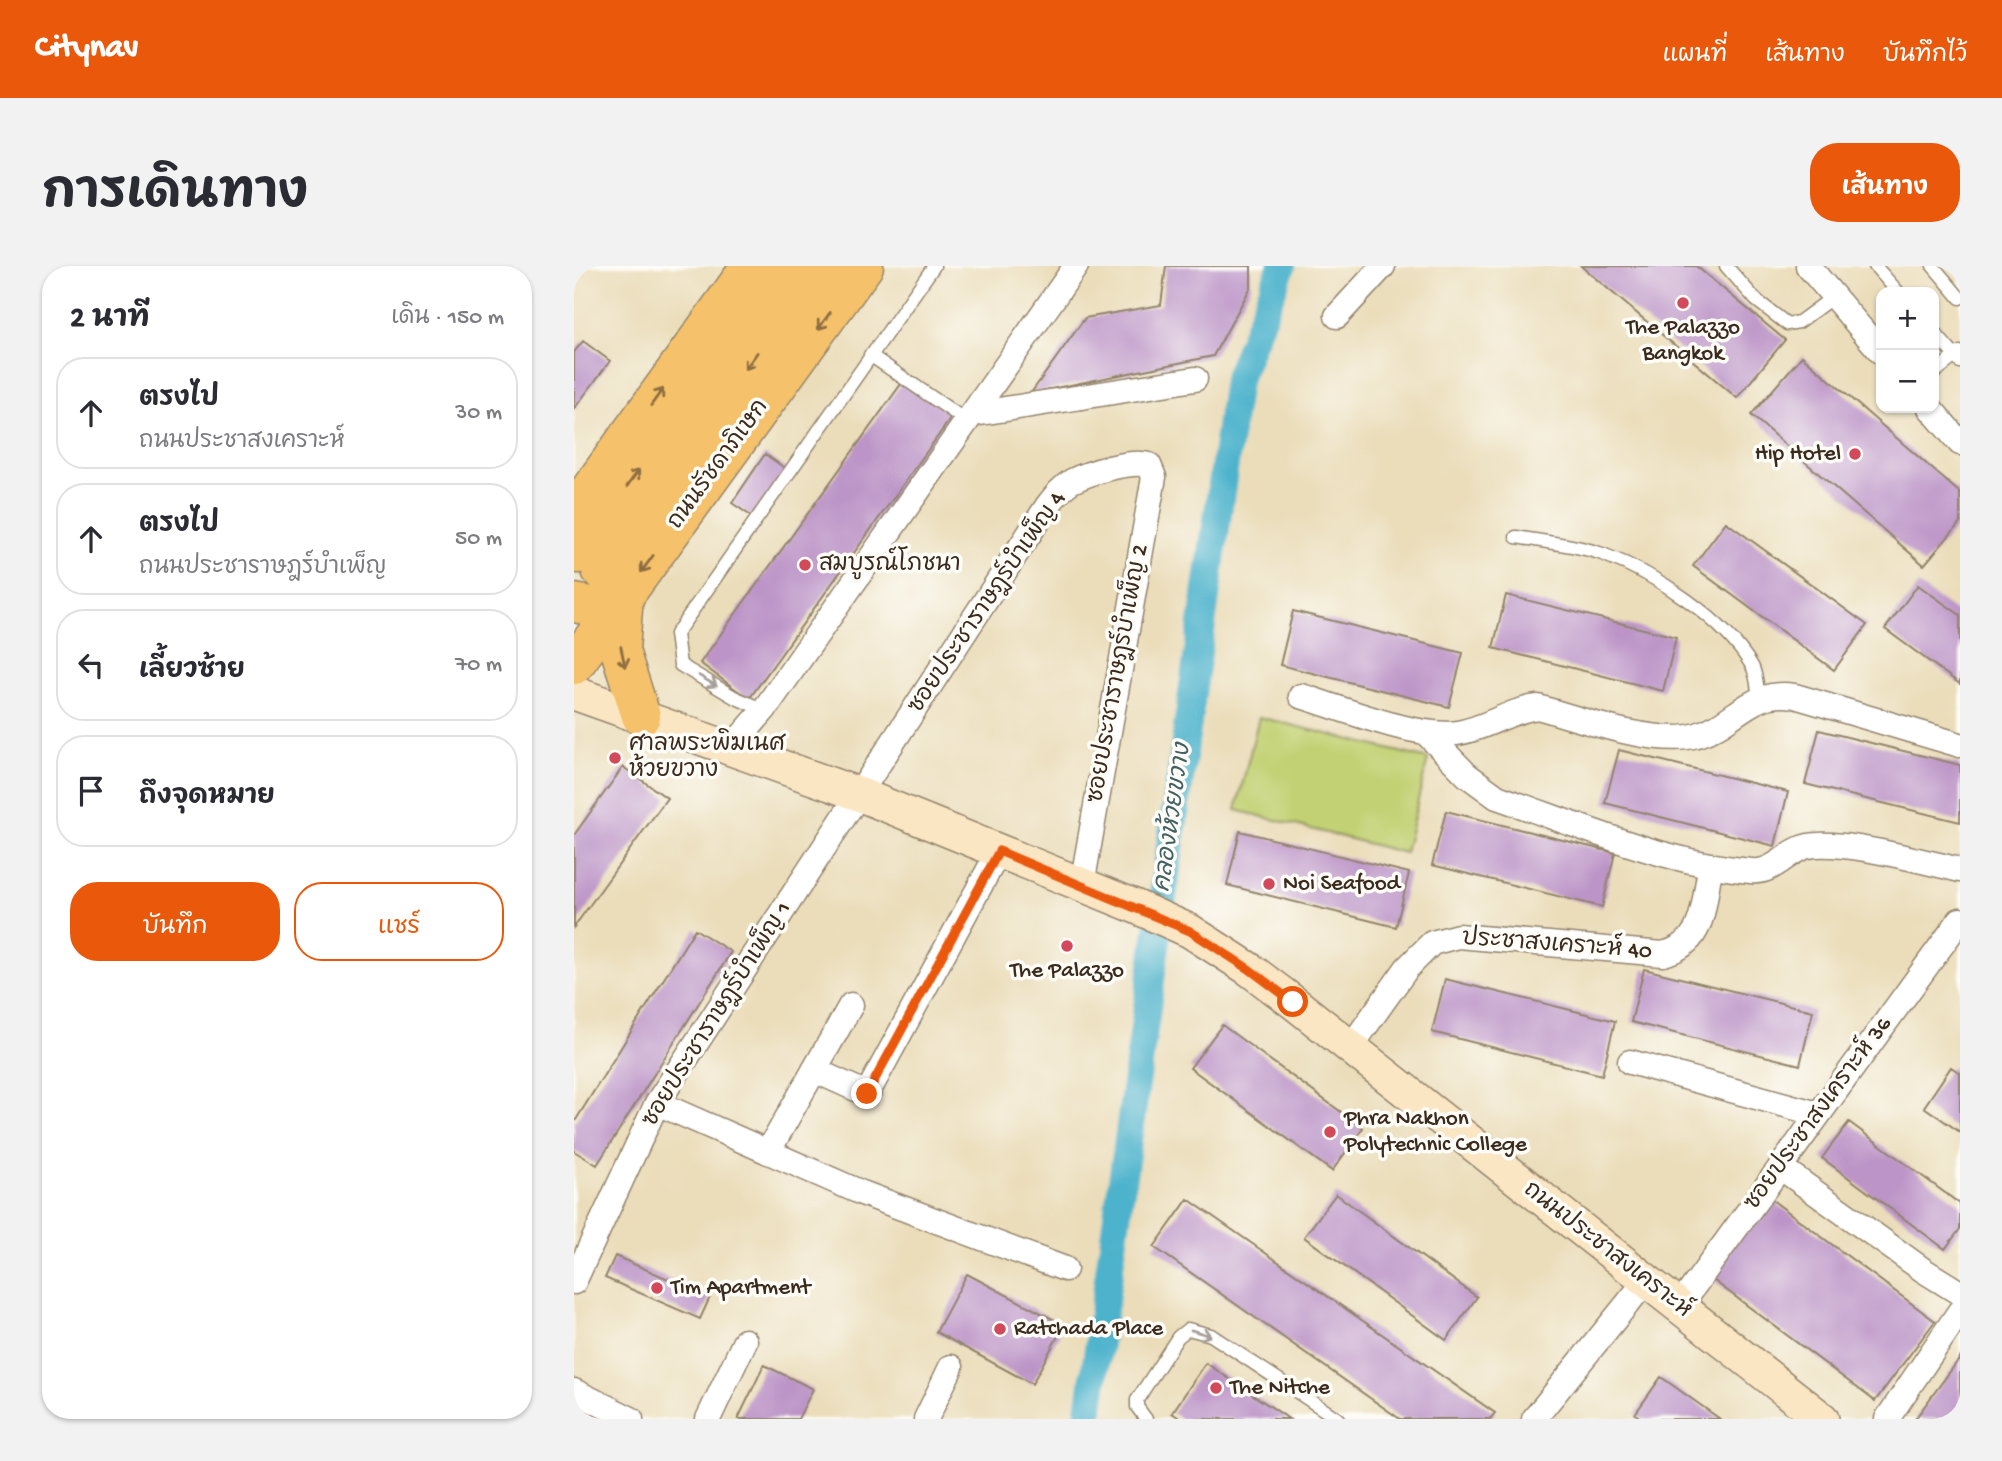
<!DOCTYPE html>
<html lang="th">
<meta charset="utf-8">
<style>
:root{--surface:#fff;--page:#f2f2f3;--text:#2b2b33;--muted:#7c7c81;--line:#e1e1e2;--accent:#ea580c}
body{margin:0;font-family:"Gochi Hand","Playpen Sans Thai",sans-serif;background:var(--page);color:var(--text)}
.controls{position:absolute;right:21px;top:21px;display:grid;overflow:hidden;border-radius:14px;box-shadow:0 2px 5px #0004}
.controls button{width:63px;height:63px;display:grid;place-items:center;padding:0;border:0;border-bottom:2px solid var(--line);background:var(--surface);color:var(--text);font:35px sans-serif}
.stop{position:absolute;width:21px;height:21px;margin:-16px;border:5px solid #ea580c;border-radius:50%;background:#fff}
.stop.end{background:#ea580c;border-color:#fff;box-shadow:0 2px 7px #0008}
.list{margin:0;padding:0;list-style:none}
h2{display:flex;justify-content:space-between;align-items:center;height:91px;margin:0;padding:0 28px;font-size:30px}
h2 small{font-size:23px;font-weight:400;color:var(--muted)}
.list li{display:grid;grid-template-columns:46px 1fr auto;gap:21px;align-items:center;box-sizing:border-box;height:112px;margin:0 14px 14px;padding:0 14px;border:2px solid var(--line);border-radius:28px}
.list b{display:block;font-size:26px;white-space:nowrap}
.list p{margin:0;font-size:23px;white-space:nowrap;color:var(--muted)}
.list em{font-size:23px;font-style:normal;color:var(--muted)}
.actions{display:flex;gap:14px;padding:21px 28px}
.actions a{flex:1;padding:16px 0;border:2px solid var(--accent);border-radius:28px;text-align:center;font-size:24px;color:var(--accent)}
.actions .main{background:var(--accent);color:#fff}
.icon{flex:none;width:38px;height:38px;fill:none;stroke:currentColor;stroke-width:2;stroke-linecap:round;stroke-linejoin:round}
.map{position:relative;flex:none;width:1386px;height:1153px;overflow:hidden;border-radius:28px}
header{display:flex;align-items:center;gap:42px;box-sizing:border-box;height:98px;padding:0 35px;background:var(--accent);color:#fff}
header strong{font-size:33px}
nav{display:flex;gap:38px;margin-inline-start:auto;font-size:24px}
.intro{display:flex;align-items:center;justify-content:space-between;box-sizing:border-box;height:168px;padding:0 42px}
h1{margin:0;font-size:49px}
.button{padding:18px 32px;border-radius:28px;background:var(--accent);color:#fff;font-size:24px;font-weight:700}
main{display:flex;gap:42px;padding:0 42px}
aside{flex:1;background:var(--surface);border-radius:28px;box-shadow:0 2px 5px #0004}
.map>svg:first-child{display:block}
</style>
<header>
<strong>Citynav</strong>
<nav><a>แผนที่</a><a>เส้นทาง</a><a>บันทึกไว้</a></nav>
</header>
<div class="intro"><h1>การเดินทาง</h1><a class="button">เส้นทาง</a></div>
<main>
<aside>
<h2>2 นาที<small>เดิน · 150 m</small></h2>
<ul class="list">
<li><svg class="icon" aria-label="ahead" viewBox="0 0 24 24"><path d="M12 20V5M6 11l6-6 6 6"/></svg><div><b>ตรงไป</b><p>ถนนประชาสงเคราะห์</p></div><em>30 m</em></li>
<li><svg class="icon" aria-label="ahead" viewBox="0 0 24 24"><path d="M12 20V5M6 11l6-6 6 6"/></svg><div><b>ตรงไป</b><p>ถนนประชาราษฎร์บำเพ็ญ</p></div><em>50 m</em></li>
<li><svg class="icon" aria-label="left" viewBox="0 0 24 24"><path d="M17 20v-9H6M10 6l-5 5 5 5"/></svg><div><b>เลี้ยวซ้าย</b></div><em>70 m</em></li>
<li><svg class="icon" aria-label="arrive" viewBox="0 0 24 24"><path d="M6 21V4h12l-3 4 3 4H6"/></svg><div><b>ถึงจุดหมาย</b></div></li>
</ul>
<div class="actions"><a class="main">บันทึก</a><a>แชร์</a></div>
</aside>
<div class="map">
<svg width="1386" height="1153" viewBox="0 0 1386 1153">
<rect width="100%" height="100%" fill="#fdfcf7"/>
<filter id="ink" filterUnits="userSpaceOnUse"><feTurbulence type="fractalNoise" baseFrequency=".0143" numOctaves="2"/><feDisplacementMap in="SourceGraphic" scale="14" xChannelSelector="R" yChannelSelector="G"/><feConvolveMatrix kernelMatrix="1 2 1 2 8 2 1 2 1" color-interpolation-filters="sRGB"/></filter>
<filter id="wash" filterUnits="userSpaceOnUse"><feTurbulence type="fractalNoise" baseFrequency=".00686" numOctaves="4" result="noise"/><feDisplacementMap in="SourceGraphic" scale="28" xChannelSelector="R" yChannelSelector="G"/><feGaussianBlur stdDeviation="1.57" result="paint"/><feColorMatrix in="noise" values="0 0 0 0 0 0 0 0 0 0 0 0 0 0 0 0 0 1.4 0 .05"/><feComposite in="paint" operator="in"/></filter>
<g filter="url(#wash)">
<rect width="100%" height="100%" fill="#ebddba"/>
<!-- green -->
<path fill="#c2d173" stroke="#7e7e48" stroke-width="2" d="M685 451 854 493 831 587 662 544Z"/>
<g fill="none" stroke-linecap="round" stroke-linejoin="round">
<!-- canal -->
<path stroke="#4eb3cc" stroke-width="28" d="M514 1153 663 114 708 0"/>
</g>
<g id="blocks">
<!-- building -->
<path fill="#bc94c7" d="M592 0H677V21L639 90 457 127 511 52 587 39Z
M1007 0H1122L1211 74 1163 132Z
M9 75 36 95 0 143V86Z
M1228 90 1386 227V257L1350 299 1177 149Z
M330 114 379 149 175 433 126 397Z
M191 188 219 208 186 256 158 237Z
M1152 256 1293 359 1260 404 1119 300Z
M1344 319 1386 349V418L1311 363Z
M932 329 1102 371 1089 425 919 382Z
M719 345 889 387 875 441 706 399Z
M1245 464 1386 499V556L1231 518Z
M1045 484 1214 526 1201 580 1031 537Z
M49 501 93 532 0 661V569Z
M872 545 1041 587 1028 641 858 599Z
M666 565 835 607 822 661 653 619Z
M121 663 157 686 23 899 0 885V857Z
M1070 703 1239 745 1226 799 1057 756Z
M871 713 1041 755 1028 809 858 766Z
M648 759 789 862 758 905 616 802Z
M1377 801 1386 807V866L1350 841Z
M1275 856 1386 938V963L1371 983 1248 892Z
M762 928 903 1031 872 1074 730 971Z
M1194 931 1361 1055 1301 1135 1135 1011Z
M614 933 921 1147 916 1153H826L580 981Z
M41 990 136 1031 126 1053 31 1012Z
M393 1008 490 1059 458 1118 362 1066Z
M1386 1092V1153H1341Z
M632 1097 715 1153H607L598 1147Z
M190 1099 239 1123 224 1153H164Z
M1087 1111 1146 1153H1068L1061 1148Z"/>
</g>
</g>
<g filter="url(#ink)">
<use href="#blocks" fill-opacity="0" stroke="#93846c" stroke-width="2"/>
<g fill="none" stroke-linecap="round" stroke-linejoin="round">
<defs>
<path id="lane" d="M1152 0 1182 34 1213 58 1225 56 1259 31
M1301 0 1324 26
M1359 0 1386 32
M1360 66 1386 96
M296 89 394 156
M1360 107 1386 86
M942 271C971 276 1004 279 1031 289 1082 308 1150 353 1178 400 1183 409 1183 422 1185 431
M190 444 160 431 106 399 102 368 360 0
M572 1153 563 1141V1134L604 1071 614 1063 637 1069 764 1153"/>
<path id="street" d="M1234 0 1307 86
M763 50 809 0
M1356 142 1386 177
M400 148 621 113
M727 430C767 442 843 473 883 467 912 463 935 444 964 441 1005 453 1085 481 1123 469 1162 457 1175 423 1221 430L1386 479
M851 466 893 509 923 531C1004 559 1090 597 1177 605 1200 608 1214 584 1234 580 1268 573 1350 596 1386 604
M157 482 190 444 502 0
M776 782 833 702 858 677 884 670 1089 688C1133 677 1128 638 1137 599
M1056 796 1244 848
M240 804 293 828 425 585
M83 837 288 927 491 1003
M194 886 277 739
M1206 901 1349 1004 1386 1027
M0 1016 83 837 474 239C481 230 488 221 498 215 516 206 557 194 575 199L580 211 508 619
M1104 1042 1386 654
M0 1125 57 1153
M134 1153 171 1075
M352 1153 377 1101
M960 1153 1071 1016
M1313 1153 1386 1045"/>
<path id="secondary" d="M0 427 287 529 558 639 616 665 675 703 719 736 1248 1153"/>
<path id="primary" d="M0 246 177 0
M4 288 212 0
M27 304 246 0
M50 329 46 385 67 450
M0 337 22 341 50 329
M0 399 290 0"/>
</defs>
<!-- lane casing -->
<use href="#lane" stroke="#93846c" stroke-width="15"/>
<!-- street casing -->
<use href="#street" stroke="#93846c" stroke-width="27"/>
<!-- secondary casing -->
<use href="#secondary" stroke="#93846c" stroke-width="36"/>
<!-- primary casing -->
<use href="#primary" stroke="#93846c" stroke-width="41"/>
<!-- lane -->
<use href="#lane" stroke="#fff" stroke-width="12"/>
<!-- street -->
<use href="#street" stroke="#fff" stroke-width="24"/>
<!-- secondary -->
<use href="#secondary" stroke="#fbe6c4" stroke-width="33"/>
<!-- primary -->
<use href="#primary" stroke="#f5c16b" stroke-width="38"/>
</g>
<!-- one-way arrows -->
<defs><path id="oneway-shaft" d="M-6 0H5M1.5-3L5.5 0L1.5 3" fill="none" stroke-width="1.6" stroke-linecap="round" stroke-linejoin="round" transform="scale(1.75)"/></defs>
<g stroke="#8f6e41">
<use href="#oneway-shaft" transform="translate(250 55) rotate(126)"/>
<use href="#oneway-shaft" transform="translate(177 95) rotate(126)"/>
<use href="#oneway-shaft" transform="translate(83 131) rotate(-54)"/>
<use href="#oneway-shaft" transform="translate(59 212) rotate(-54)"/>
<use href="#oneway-shaft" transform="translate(73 298) rotate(126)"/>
<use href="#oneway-shaft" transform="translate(49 391) rotate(78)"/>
</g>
<g stroke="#a79f9a">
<use href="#oneway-shaft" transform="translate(134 415) rotate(31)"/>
<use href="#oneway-shaft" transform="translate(627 1067) rotate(17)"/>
</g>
</g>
<g fill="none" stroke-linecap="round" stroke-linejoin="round" filter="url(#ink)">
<!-- route -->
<path stroke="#ea580c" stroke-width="9" d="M293 828 425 585 616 665 675 703 719 736"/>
</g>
<!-- markers -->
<g fill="#d1495b" stroke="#fdfcf7" stroke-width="2.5">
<circle cx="1109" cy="37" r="7"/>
<circle cx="1281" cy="188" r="7"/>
<circle cx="231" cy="299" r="7"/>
<circle cx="41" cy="492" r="7"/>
<circle cx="695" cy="618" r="7"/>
<circle cx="493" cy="680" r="7"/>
<circle cx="756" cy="866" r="7"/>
<circle cx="83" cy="1022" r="7"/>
<circle cx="426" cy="1063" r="7"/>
<circle cx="642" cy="1122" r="7"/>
</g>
<g text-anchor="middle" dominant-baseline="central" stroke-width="7" stroke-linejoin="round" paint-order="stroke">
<!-- poi labels -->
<g font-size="23" fill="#3b2a1e" stroke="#fdfcf7" text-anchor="start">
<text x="1109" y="62" text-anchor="middle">The Palazzo<tspan x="1109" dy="26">Bangkok</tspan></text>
<text x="1267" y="188" text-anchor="end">Hip Hotel</text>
<text x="245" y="299">สมบูรณ์โภชนา</text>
<text x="55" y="479">ศาลพระพิฆเนศ<tspan x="55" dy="26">ห้วยขวาง</tspan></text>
<text x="709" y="618">Noi Seafood</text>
<text x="493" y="705" text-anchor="middle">The Palazzo</text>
<text x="770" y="853">Phra Nakhon<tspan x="770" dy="26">Polytechnic College</tspan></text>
<text x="97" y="1022">Tim Apartment</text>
<text x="440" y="1063">Ratchada Place</text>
<text x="656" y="1122">The Nitche</text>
</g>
<!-- street labels -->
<g font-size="23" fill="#3b2a1e" stroke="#fdfcf7">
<text transform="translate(145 199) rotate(-54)">ถนนรัชดาภิเษก</text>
<text transform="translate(414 337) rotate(-56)">ซอยประชาราษฎร์บำเพ็ญ 4</text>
<text transform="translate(545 408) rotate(-80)">ซอยประชาราษฎร์บำเพ็ญ 2</text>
<text transform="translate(983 680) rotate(4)">ประชาสงเคราะห์ 40</text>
<text transform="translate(144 749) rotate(-58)">ซอยประชาราษฎร์บำเพ็ญ 1</text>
<text transform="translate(1245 848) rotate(-54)">ซอยประชาสงเคราะห์ 36</text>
<text transform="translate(1033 985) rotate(38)">ถนนประชาสงเคราะห์</text>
</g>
<!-- water labels -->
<g font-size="24" font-style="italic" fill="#436164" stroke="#fdfcf7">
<text transform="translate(600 552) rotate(-82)">คลองห้วยขวาง</text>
</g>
</g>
</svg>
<div class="controls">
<button>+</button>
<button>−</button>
</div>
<div class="stop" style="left:719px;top:736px"></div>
<div class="stop end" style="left:293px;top:828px"></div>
</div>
</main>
